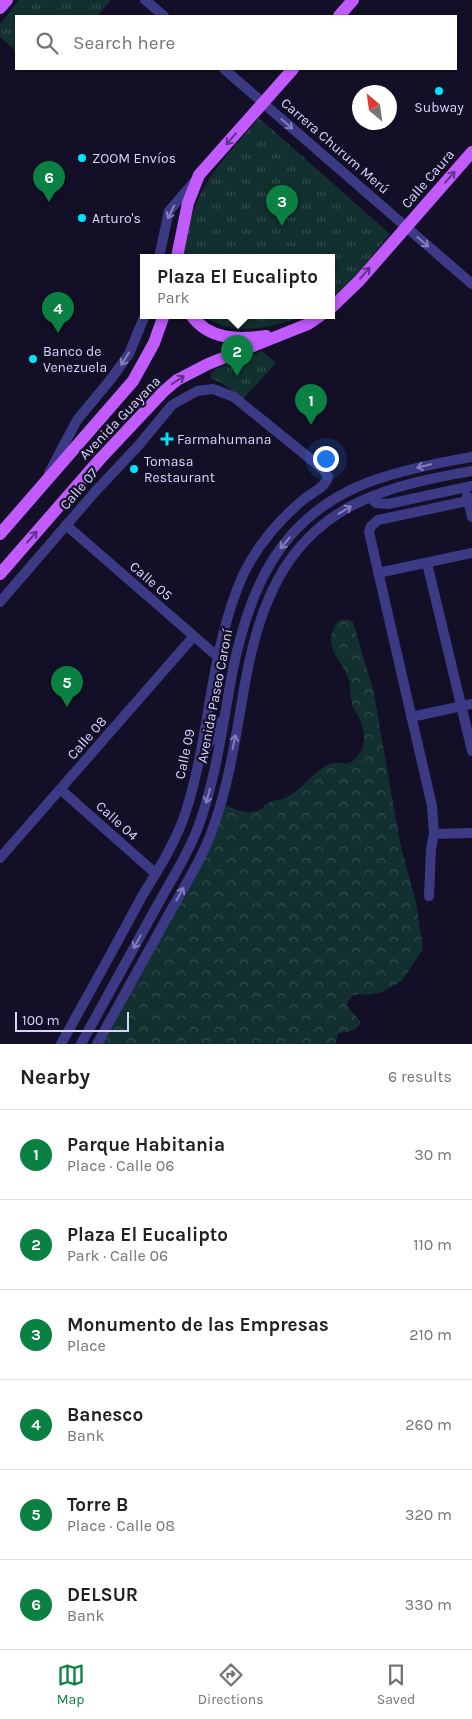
<!DOCTYPE html>
<meta charset="utf-8">
<style>
:root{--surface:#fff;--page:#f2f2f2;--text:#202124;--muted:#757577;--line:#e0e0e0;--accent:#0b8043}
body{margin:0;font-family:Karla,sans-serif;background:var(--page);color:var(--text)}
.compass{position:absolute;left:352px;top:85px;width:45px;height:45px;border-radius:50%;background:var(--surface);box-shadow:0 1px 4px #0004;rotate:331deg}
.scale{position:absolute;left:15px;bottom:12px;width:114px;box-sizing:border-box;padding-left:5px;border:2px solid #d9d4ff;border-top:0;font-size:14px;line-height:18px;white-space:nowrap;color:#d9d4ff;-webkit-text-stroke:4px #130f26;paint-order:stroke}
.you{position:absolute;left:325px;top:458px;width:18px;height:18px;margin:-12px;border:4px solid #fff;border-radius:50%;background:#1a73e8;box-shadow:0 0 0 8px #1a73e833}
.badge{display:grid;place-items:center;width:32px;height:32px;border-radius:50%;background:var(--accent);color:#fff;font-size:16px;font-weight:700}
.pin{position:absolute;translate:-50% -41px;filter:drop-shadow(0 1px 2px #0008)}
.pin::after{content:'';position:absolute;top:26px;width:18px;height:15px;background:inherit;clip-path:polygon(0 0,100% 0,50% 100%)}
.popup{position:absolute;left:140px;top:254px;width:195px;height:65px;box-sizing:border-box;display:grid;place-content:center;border-radius:0px;background:var(--surface);filter:drop-shadow(0 1px 4px #0005);font-size:16px;white-space:nowrap;color:var(--muted)}
.popup b{font-size:19px;color:var(--text)}
.popup::after{content:'';position:absolute;left:50%;top:100%;margin-left:-10px;border:10px solid transparent;border-top-color:var(--surface)}
.list{margin:0;padding:0;list-style:none}
h2{display:flex;justify-content:space-between;align-items:center;height:65px;margin:0;padding:0 20px;font-size:21px}
h2 small{font-size:16px;font-weight:400;color:var(--muted)}
.list li{display:grid;grid-template-columns:32px 1fr auto;gap:15px;align-items:center;box-sizing:border-box;height:90px;padding:0 20px;border-top:1px solid var(--line)}
.list b{display:block;font-size:19px;white-space:nowrap}
.list p{margin:0;font-size:16px;white-space:nowrap;color:var(--muted)}
.list em{font-size:16px;font-style:normal;color:var(--muted)}
.icon{flex:none;width:28px;height:28px;fill:none;stroke:currentColor;stroke-width:2;stroke-linecap:round;stroke-linejoin:round}
.map{position:relative;flex:none;width:472px;height:1044px;overflow:hidden}
.search{position:absolute;background:var(--surface);box-shadow:0 1px 4px #0004;left:15px;right:15px;top:15px;height:55px;display:flex;align-items:center;gap:12px;box-sizing:border-box;padding:0 18px;border-radius:0px;color:var(--muted);font-size:19px}
.sheet{height:605px;background:var(--surface)}
nav{display:flex;justify-content:space-around;align-items:center;box-sizing:border-box;height:70px;border-top:1px solid var(--line);background:var(--surface);font-size:14px;color:var(--muted)}
nav a{display:grid;justify-items:center;gap:2px}
nav .on{color:var(--accent)}
.map>svg:first-child{display:block}
</style>
<div class="map">
<svg width="472" height="1044" viewBox="0 0 472 1044">
<defs>
<pattern id="grass-tufts" width="24" height="20" patternUnits="userSpaceOnUse" patternTransform="scale(1.25)"><rect width="24" height="20" fill="#12302f"/><path d="M3 7l-1-3M5 7V3M7 7l1-3M15 17l-1-3M17 17v-4M19 17l1-3" fill="none" stroke="#344d4e"/></pattern>
<pattern id="forest-crowns" width="20" height="18" patternUnits="userSpaceOnUse" patternTransform="scale(1.25)"><rect width="20" height="18" fill="#12302f"/><path d="M2 6a3 3 0 1 1 6 0M12 15a3 3 0 1 1 6 0" fill="none" stroke="#344d4e"/></pattern>
</defs>
<rect width="100%" height="100%" fill="#130f26"/>
<!-- grass -->
<path fill="url(#grass-tufts)" d="M19 0H111L97 16H16V51L0 37V24Z
M259 118 390 234 352 280 331 298V257H182C187 235 191 211 202 191 217 164 239 141 259 118Z
M202 315H304C272 329 232 337 202 315Z
M262 351 276 363 243 399 220 382 211 379V373L216 369Z"/>
<!-- forest -->
<path fill="url(#forest-crowns)" d="M347 619 353 622 374 693 390 786 401 847 416 902 423 949 402 981 382 992 368 995 359 994 353 995 346 1005 361 1022C357 1031 348 1032 339 1033L335 1044H97L194 867 221 803C232 808 249 817 261 809 264 807 266 804 270 802 275 800 280 800 285 798 302 790 311 774 327 765 337 759 347 768 355 759 366 748 366 734 360 720 358 714 353 709 352 703 350 696 351 687 349 680 341 657 320 647 338 621Z"/>
<g fill="none" stroke-linecap="round" stroke-linejoin="round">
<!-- minor -->
<path stroke="#3d3a85" stroke-width="10" d="M145 0 164 16
M224 69 472 284
M159 257 169 211 194 182
M49 473 77 420 111 379 129 354 145 315
M467 496 472 517
M370 497 376 503 388 504 472 486
M66 525 218 657
M427 563 472 751
M378 573 472 553
M0 602 94 493 138 446 172 405 197 391 213 389 234 397 324 470 328 477C326 487 312 493 304 499 279 520 257 546 243 575 209 651 211 736 185 814 175 844 157 871 141 898 115 947 88 995 61 1044
M411 717 472 704
M202 756 220 722
M60 789 155 873
M434 834 472 833
M0 858 194 636
M429 896 431 849 434 834 432 806 369 532 371 526 378 520 472 500
M81 1044C107 997 132 951 158 904 173 877 191 849 201 819 217 772 223 723 232 674 249 588 280 516 369 482 402 470 437 463 472 457
M97 1044C121 1000 146 956 170 912 186 884 204 855 214 825 231 777 237 727 246 678 261 596 291 528 373 496 405 483 439 477 472 471"/>
<!-- major -->
<path stroke="#c25bff" stroke-width="12" d="M0 8 7 0
M339 16 353 0
M177 257 188 203 199 175 293 69
M331 308 359 281 472 152
M191 315C209 340 238 340 266 336
M0 534 133 381 154 343 164 315
M0 574 101 458 164 391 177 380 208 364 308 324 321 315"/>
</g>
<!-- one-way arrows -->
<defs><path id="oneway-shaft" d="M-6 0H5M1.5-3L5.5 0L1.5 3" fill="none" stroke-width="1.6" stroke-linecap="round" stroke-linejoin="round" transform="scale(1.25)"/></defs>
<g stroke="#837fbc">
<use href="#oneway-shaft" transform="translate(287 124) rotate(41)"/>
<use href="#oneway-shaft" transform="translate(171 212) rotate(117)"/>
<use href="#oneway-shaft" transform="translate(423 242) rotate(41)"/>
<use href="#oneway-shaft" transform="translate(125 359) rotate(122)"/>
<use href="#oneway-shaft" transform="translate(424 466) rotate(167)"/>
<use href="#oneway-shaft" transform="translate(345 510) rotate(-31)"/>
<use href="#oneway-shaft" transform="translate(285 543) rotate(130)"/>
<use href="#oneway-shaft" transform="translate(234 742) rotate(-79)"/>
<use href="#oneway-shaft" transform="translate(208 796) rotate(105)"/>
<use href="#oneway-shaft" transform="translate(180 894) rotate(-61)"/>
<use href="#oneway-shaft" transform="translate(137 942) rotate(119)"/>
</g>
<g stroke="#623188">
<use href="#oneway-shaft" transform="translate(231 139) rotate(131)"/>
<use href="#oneway-shaft" transform="translate(450 177) rotate(-49)"/>
<use href="#oneway-shaft" transform="translate(365 273) rotate(-49)"/>
<use href="#oneway-shaft" transform="translate(178 380) rotate(-34)"/>
<use href="#oneway-shaft" transform="translate(32 537) rotate(-49)"/>
</g>
<!-- markers -->
<g fill="#00e5ff" stroke="#130f26" stroke-width="2">
<circle cx="439" cy="91" r="5"/>
<circle cx="82" cy="158" r="5"/>
<circle cx="82" cy="218" r="5"/>
<circle cx="33" cy="359" r="5"/>
<path d="M164.5 431.5h5v5h5v5h-5v5h-5v-5h-5v-5h5z"/>
<circle cx="134" cy="469" r="5"/>
</g>
<g text-anchor="middle" dominant-baseline="central" stroke-width="4.5" stroke-linejoin="round" paint-order="stroke">
<!-- poi labels -->
<g font-size="14" fill="#d9d4ff" stroke="#130f26" text-anchor="start">
<text x="439" y="107" text-anchor="middle">Subway</text>
<text x="92" y="158">ZOOM Envíos</text>
<text x="92" y="218">Arturo's</text>
<text x="43" y="351">Banco de<tspan x="43" dy="16">Venezuela</tspan></text>
<text x="177" y="439">Farmahumana</text>
<text x="144" y="461">Tomasa<tspan x="144" dy="16">Restaurant</tspan></text>
</g>
<!-- street labels -->
<g font-size="14" fill="#d9d4ff" stroke="#130f26">
<text transform="translate(335 146) rotate(41)">Carrera Churum Merú</text>
<text transform="translate(428 179) rotate(-49)">Calle Caura</text>
<text transform="translate(120 418) rotate(-46)">Avenida Guayana</text>
<text transform="translate(79 489) rotate(-49)">Calle 07</text>
<text transform="translate(151 581) rotate(41)">Calle 05</text>
<text transform="translate(215 696) rotate(-79)">Avenida Paseo Caroní</text>
<text transform="translate(87 738) rotate(-49)">Calle 08</text>
<text transform="translate(185 754) rotate(-78)">Calle 09</text>
<text transform="translate(117 821) rotate(42)">Calle 04</text>
</g>
</g>
</svg>
<svg class="compass" viewBox="-18 -18 36 36"><path d="M0-13l5 13h-10z" fill="#e53935"/><path d="M0 13l5-13h-10z" fill="#757577"/></svg>
<div class="scale">100 m</div>
<div class="you"></div>
<div class="pin badge" style="left:311px;top:425px">1</div>
<div class="pin badge" style="left:237px;top:376px">2</div>
<div class="popup"><b>Plaza El Eucalipto</b>Park</div>
<div class="pin badge" style="left:282px;top:226px">3</div>
<div class="pin badge" style="left:58px;top:333px">4</div>
<div class="pin badge" style="left:67px;top:707px">5</div>
<div class="pin badge" style="left:49px;top:202px">6</div>
<div class="search"><svg class="icon" aria-label="search" viewBox="0 0 24 24"><circle cx="10" cy="10" r="6"/><path d="M15 15l6 6"/></svg>Search here</div>
</div>
<section class="sheet">
<h2>Nearby<small>6 results</small></h2>
<ul class="list">
<li><span class="badge">1</span><div><b>Parque Habitania</b><p>Place · Calle 06</p></div><em>30 m</em></li>
<li><span class="badge">2</span><div><b>Plaza El Eucalipto</b><p>Park · Calle 06</p></div><em>110 m</em></li>
<li><span class="badge">3</span><div><b>Monumento de las Empresas</b><p>Place</p></div><em>210 m</em></li>
<li><span class="badge">4</span><div><b>Banesco</b><p>Bank</p></div><em>260 m</em></li>
<li><span class="badge">5</span><div><b>Torre B</b><p>Place · Calle 08</p></div><em>320 m</em></li>
<li><span class="badge">6</span><div><b>DELSUR</b><p>Bank</p></div><em>330 m</em></li>
</ul>
</section>
<nav>
<a class="on"><svg class="icon" aria-label="map" viewBox="0 0 24 24"><path d="M3 6l6-2 6 2 6-2v14l-6 2-6-2-6 2zM9 4v14M15 6v14"/></svg>Map</a>
<a><svg class="icon" aria-label="directions" viewBox="0 0 24 24"><path d="M12 3l9 9-9 9-9-9zM9 14v-3h6M13 9l2 2-2 2"/></svg>Directions</a>
<a><svg class="icon" aria-label="saved" viewBox="0 0 24 24"><path d="M7 4h10v16l-5-4-5 4z"/></svg>Saved</a>
</nav>
